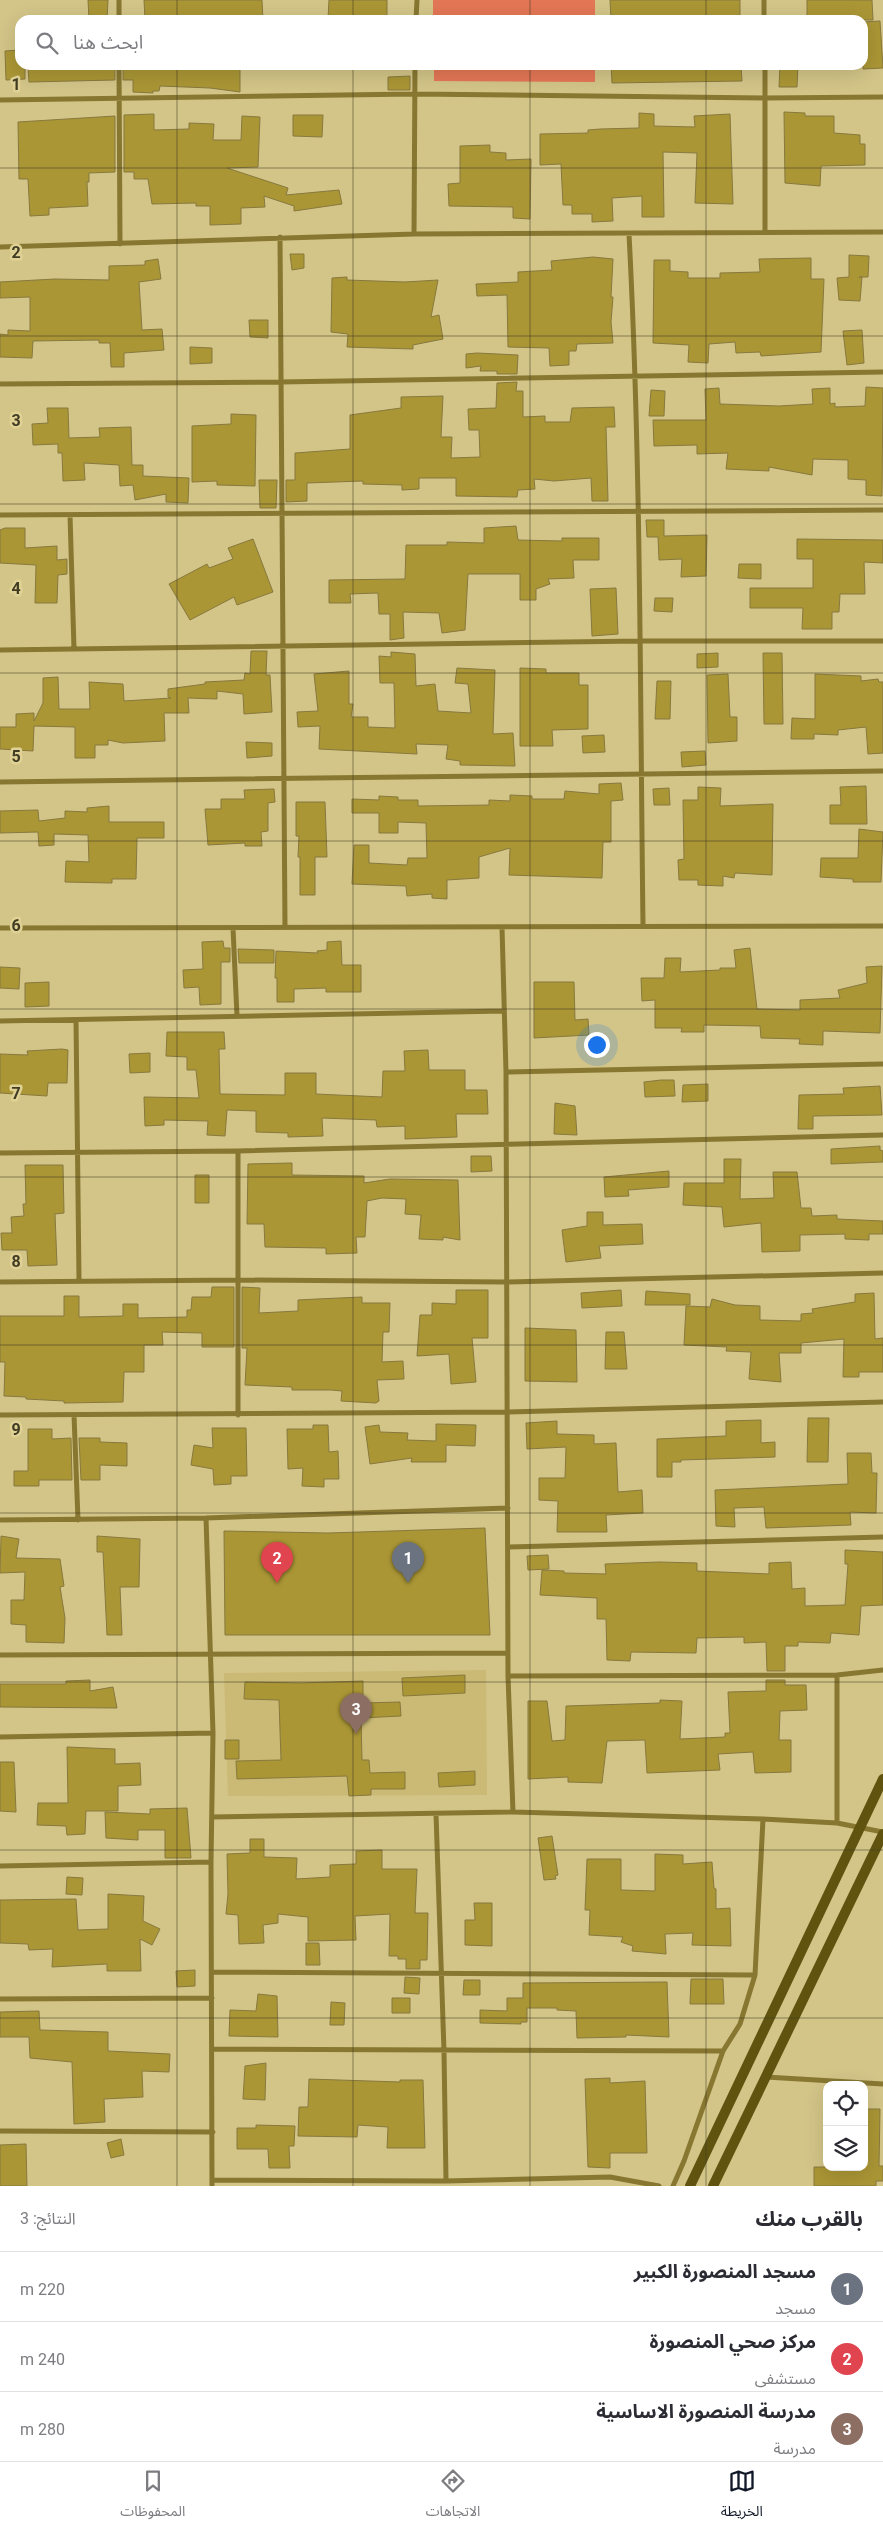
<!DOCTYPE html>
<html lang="ar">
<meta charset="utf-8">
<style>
:root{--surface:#fff;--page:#f2f2f3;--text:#2b2b33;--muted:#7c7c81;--line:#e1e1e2;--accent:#111827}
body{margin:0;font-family:Roboto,"Noto Sans Arabic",sans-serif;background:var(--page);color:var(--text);direction:rtl}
.controls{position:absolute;right:15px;bottom:15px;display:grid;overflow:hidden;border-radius:10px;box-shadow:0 5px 20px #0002}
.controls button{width:45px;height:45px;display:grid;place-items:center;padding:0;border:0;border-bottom:1px solid var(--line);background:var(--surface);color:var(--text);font:25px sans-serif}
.you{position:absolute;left:596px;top:1044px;width:18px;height:18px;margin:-12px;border:4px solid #fff;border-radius:50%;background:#1a73e8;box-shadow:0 0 0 8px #1a73e833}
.badge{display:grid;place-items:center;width:32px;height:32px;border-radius:50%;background:var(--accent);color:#fff;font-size:16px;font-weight:700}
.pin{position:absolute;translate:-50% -41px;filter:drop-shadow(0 1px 2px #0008)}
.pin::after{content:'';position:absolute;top:26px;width:18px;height:15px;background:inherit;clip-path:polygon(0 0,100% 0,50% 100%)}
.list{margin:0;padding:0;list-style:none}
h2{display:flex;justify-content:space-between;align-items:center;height:65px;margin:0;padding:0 20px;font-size:21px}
h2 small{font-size:16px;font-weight:400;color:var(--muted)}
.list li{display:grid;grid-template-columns:32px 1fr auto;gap:15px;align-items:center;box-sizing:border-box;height:70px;padding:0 20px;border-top:1px solid var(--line)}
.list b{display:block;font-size:19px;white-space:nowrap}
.list p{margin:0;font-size:16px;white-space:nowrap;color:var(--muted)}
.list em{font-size:16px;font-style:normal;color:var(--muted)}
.icon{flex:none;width:28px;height:28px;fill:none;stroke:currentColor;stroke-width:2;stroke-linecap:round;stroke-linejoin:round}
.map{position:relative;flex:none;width:883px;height:2186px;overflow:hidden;direction:ltr}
.search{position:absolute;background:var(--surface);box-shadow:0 5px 20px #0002;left:15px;right:15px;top:15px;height:55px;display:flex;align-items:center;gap:12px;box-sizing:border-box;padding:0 18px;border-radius:15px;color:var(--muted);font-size:19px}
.sheet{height:275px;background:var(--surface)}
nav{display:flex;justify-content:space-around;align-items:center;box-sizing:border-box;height:70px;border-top:1px solid var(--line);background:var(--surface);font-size:14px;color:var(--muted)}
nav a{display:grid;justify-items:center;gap:2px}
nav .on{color:var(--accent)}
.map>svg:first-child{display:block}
</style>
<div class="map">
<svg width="883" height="2186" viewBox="0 0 883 2186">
<rect width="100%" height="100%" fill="#d3c588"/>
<!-- built -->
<path fill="#caba75" d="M486 1670 487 1795 228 1796 224 1673Z"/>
<!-- garden -->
<path fill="#e37655" d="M433 0H595V20H433Z
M434 65H595V82L434 81Z"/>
<!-- building -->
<path fill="#aa9635" stroke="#87793e" d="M88 0H108L107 20H89Z
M144 0H262L263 20H145Z
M329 0H387V20L328 19Z
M610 0H740V20H611Z
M807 0H872L873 20H807Z
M880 21 883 68 863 69V22Z
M20 50V65H25V79L6 80 5 51Z
M57 65H115V80L29 82 28 67Z
M123 65H240V92L210 88 160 86 159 91H153V93L133 92V80H123Z
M611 65H741L742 81 612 83Z
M780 65H798L797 87H779Z
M410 76V90H388V77Z
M784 112 805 113V116H834V133L860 135V144H865V165L821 166 820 186 785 183Z
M639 113 654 114V126L695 127 694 116 730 114 733 204 695 203 697 153 663 152 664 217H642V196L612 198 613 221 592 222V214H572V205H563L561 164 540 165V134L588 133V130L600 129 639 128Z
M154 114V130L189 129V123L214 124 213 140H241L242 116 260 117 258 167 227 168 288 188 286 195 339 190 342 204 294 211V206L264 196 265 207 241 208V224L210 225V206H196V203L152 204 148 179H134V172H124V115Z
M293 115H323L322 137 293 136Z
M115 116V172L89 173V182H87L88 206 49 208V215L30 216 28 179H19L18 122Z
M490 145V152L506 153V160L531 159 530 219 513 218V207L449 206 448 184 460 183V146Z
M290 254H304V268L292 270Z
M849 255 869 256 868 277H859H862L860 301 839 300 837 278 849 277Z
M593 257 613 259 611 297H613L611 322 613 343 577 344 576 351H569V365L550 366 549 348 508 347 507 295 477 296 476 284 518 282V272L552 270 551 261Z
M811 258V279H824L821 352 761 356 760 352 736 353 735 342 709 344 708 363 688 362 689 345 653 343 654 260H670V271L688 272V278H720V273L760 272 759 259Z
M158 259 161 279 139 282 142 330 162 329 164 350 124 353V367H111L110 343H99V340L33 341 32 358 0 357V334L8 335V330L30 331V297L0 298V282L55 279 109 280V266L145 265V261Z
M347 277V280L405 282 438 280 431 317 439 315 443 339 413 345V349L347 347 348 334 331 332 332 278Z
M249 320H268V338L250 337Z
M862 330 864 363 847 365 843 331Z
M190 347 212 348V363L190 364Z
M477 353 518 355 517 374H497V371H480L481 366 466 368V354Z
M517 382 516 391H523V417L545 416V422H570L572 408 614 407 615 427H606L608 501H592L591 478 554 481 534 479 535 489 518 490 517 497 456 496V478H419V489L402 490V485L363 484V481L307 483V501L286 502V480H295V453L350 449V415L401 408V397L443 396 441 437H452L451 458 480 457 479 430H469L468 409 496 408 497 383Z
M866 387 883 388 882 496 866 495V480L848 479V460L813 459 812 475 769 467V471L726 469 728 453 697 454V445L654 446 653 420H706L705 389 719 388 720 404 779 406 813 404 812 389 830 388V404L835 403V407L865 406Z
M651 390 665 391 664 416H649Z
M47 408H68L69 438 100 437 99 428 131 427 132 465H143V476L189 478 188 503 166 502V494L135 500 133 485 120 486 119 465 84 463 85 480 63 481 62 453H58V444L33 445 32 424 48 423Z
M231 414 256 415 255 486 217 485V481L192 482V426L231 424Z
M259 480H277L276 508H260Z
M646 520H664V536L707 535 706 576 681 577 682 559 659 560 658 537H647Z
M516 526 518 540 562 541V538H599V560H573L574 578 548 579 550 584 536 589V600H520V574H468L465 630 442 633 439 613 403 612 404 638 390 640V614H379L378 593 350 594 351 603H329V580L405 579 406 545H447V542L484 543V528Z
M5 528H25V548L57 546V560L67 559V574L58 575 57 603H35L36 565 0 563V530Z
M253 539 273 592 237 605 234 597 190 620 169 584 207 564 209 568 233 559 228 548Z
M797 539 883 540V563L864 562 865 594H840L839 612H832V629H802L803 608H750V588H813V559H797Z
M739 564H761V579L738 578Z
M616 588 618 634 592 636 590 589Z
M655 598H673L672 612 654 611Z
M251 651H267L266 675H270L272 712 244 714 243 694 217 691V699L188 698 189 713H164L165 741 123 743 108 740V745H95V758H75V727L34 726 33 751 0 749V727H16V714L34 713V721L43 703V678L58 677 59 709H90L89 682 123 684 124 701 171 698 168 697V689L205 684V682L244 680 245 673 250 674Z
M391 652 415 654 416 686 435 684 438 711 471 713 468 684 455 683 457 668 495 670 493 734 513 733 515 766 460 765V761L446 759 448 745 416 744 417 754 319 749 320 726 298 727 297 712 318 711 314 674 349 671V704H353L351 717H368V727L395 728 394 683H380L379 656 391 657Z
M718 653V667L697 668V654Z
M763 653H782L783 724H764Z
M520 668 546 669V673H579V685H588V729L552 730 553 746H520Z
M728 674 730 717H737V741L708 743 707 675Z
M815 674 861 676V681L878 679 879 682H883V753L868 754 866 727 838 730V735L814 734V739H791L792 718 815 719Z
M657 681H671L670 719H655Z
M604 735 605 752 583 753 582 736Z
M246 742 272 743V756L247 758Z
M705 751 706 765 682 767 681 752Z
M621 783 623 800 611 801V842H603L602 878 509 875 510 848 479 857V878L447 880V899L432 898V894L407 896 406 886 352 884 354 845H369V863L407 865 408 858H427L426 823 398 822V833H379V813H352V799L379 800V796L398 797V800H418V806L489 805V800L510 801V795L532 796V799H564L565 791 599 794V784Z
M866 786 867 824H830V805H841L840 787Z
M698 787 721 788 720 806 773 804 772 875 735 873 734 878 723 876V886L698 885V880H679L678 860 684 859 683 800H698Z
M669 788 670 805H654L653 789Z
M274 789 275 802 268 803V831L261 832 262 846H245V843L208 845 205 809H221V799H245L244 790Z
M296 802H325L327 857H315V895H300V857H298L299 836H296Z
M109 806V822H164V838H137L136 879H112V883L65 882 66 861 89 862 88 835 54 834V845L39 846 38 832 0 833V811L38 810 39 821 65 818V811L87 812V808Z
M859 829 883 832 881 882H853V879L820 877 821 858H858Z
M223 941 224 948H230V962H221V1004L200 1005 199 987 184 988 183 970 203 969 202 942Z
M341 941 342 965H361V992H326V988L294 989V1002H277V978H275L276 951 318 953 317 951 327 950V942Z
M750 948 757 1009 800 1010V1000L840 998 838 990 867 983 866 967 882 966 880 1033 823 1031V1045L799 1044 800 1039 761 1038 760 1026 704 1025V1032H681L682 1028H655V1000L642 1001 641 978H664L665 958H681L680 972 720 970V968H736L734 950Z
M238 949 274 950V963H239Z
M0 967 20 968 19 989 0 988Z
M49 982V1006L25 1007V983Z
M534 982H574L575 1020 588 1019 589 1035 534 1038Z
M167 1032H224L225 1049H219L220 1094 285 1095V1073H316V1094L382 1097 383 1071H405L404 1051 428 1050 429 1070H465V1090H487L488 1114H456L457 1137 405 1139V1126L377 1127 376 1120 322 1118 323 1136 288 1137V1133L256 1132V1111L227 1110 225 1136 207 1135 208 1121 164 1120V1125L145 1126 144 1097 199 1098 196 1070H187V1057L166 1056Z
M62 1049 68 1050 67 1083H48L47 1096 0 1093V1054L28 1055 27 1051Z
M150 1053V1072L130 1073 129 1054Z
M661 1080H674L675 1096 645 1097 644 1082Z
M708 1084V1101L682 1102 683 1085Z
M880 1086 882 1115 813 1116V1129H798L799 1095 844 1094 843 1088Z
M555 1103 575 1106 577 1135 554 1134Z
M880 1146V1150L883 1151V1162L831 1164V1149Z
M471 1156H491L492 1171 471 1172Z
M724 1159H741L740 1199 774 1198 773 1172H797L801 1208H811L812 1216 837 1215V1219L883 1221V1234H869V1240L845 1239V1234L800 1235V1251L762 1252 761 1223 724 1227 722 1207 683 1205 684 1183H724Z
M292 1163V1175L364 1176V1183L390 1179 458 1180 460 1240 443 1237V1240L419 1239 421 1215 405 1214 406 1199 382 1198 367 1201 365 1237H356L357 1253 326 1254V1248L265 1247 264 1224H247L248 1164Z
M25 1165H63L64 1213 55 1214 57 1265 28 1266 27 1250H2L1 1233H12L11 1217 24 1216 23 1204H26Z
M669 1171V1187L628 1190 629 1196 605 1197 604 1177Z
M195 1175H209V1203H195Z
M587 1212H603V1225L642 1224 643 1244 599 1246 601 1258 566 1262 562 1230 587 1226Z
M212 1287H234V1347H202V1333L162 1332 163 1345H144V1372H124L123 1402 64 1403V1401L26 1399V1397L4 1396 5 1362H0V1316H64V1296H79V1317L123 1316V1304H138V1318L187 1317V1310H191L192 1297H211Z
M242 1287 260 1288 259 1313 298 1311V1300L317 1299 362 1297V1303H390L389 1332H383L382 1362 403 1361 404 1379 377 1380 379 1401 376 1403 341 1401 342 1391 331 1390H292V1387L245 1385 247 1348H242Z
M456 1290H488V1338H472L476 1382 451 1384 449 1354 417 1356 420 1315H432V1303L456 1304Z
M621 1290 622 1306 582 1308 581 1293Z
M646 1291 690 1294V1305H645Z
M874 1293 875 1339 883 1338V1372H859V1377H843L844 1339 801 1343V1353H779L781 1382 749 1379 751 1352 726 1351 727 1347 684 1345 686 1306 710 1307 712 1299 735 1305 760 1306V1320L801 1321V1314L813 1313 812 1309 855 1302V1294Z
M525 1328 576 1330 577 1382 525 1381Z
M606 1332H624L627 1369H605Z
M808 1418H829L828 1462H807Z
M761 1420V1443L775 1442V1457L681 1460V1462H672V1477H657V1439L726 1436V1421Z
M557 1421V1434L594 1435V1444L616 1443 618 1492 642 1490 643 1513 606 1515 607 1532H557L558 1501 539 1500V1478H565L566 1447 527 1449 526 1423Z
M436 1424 476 1425 475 1446 446 1445V1462H411L412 1458 370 1464 365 1427 379 1425 380 1432 408 1433 407 1440 436 1441Z
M313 1425H328L329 1452 338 1451 339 1479H324V1487L302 1486 303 1468 288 1469 287 1429H313Z
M212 1428H246L247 1476H231V1484L214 1485 213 1469 191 1465 194 1445 213 1448Z
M28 1429H52V1439L71 1438 72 1480H39V1486H14V1471H28Z
M79 1438H100V1442L127 1443V1466L100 1465V1480H81Z
M847 1453H871L872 1473H877L876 1513 850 1512 851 1525 766 1528 764 1507 734 1508 735 1527 716 1526 715 1490 848 1484Z
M485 1528 490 1635H225L224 1531 328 1533Z
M1 1536 19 1539 16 1558 60 1559 64 1586 60 1587 65 1618 64 1643 26 1642V1625L11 1624V1600H24L25 1572 0 1573Z
M97 1536 140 1539 139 1587H120L122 1635H107L103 1552H97Z
M845 1550 883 1552V1605L861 1606 859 1635 831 1633 830 1643 798 1642V1646H785V1671H767L766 1642 744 1643V1637L697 1638 696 1653 631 1652 630 1661 607 1660 606 1619H597V1598L540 1595 542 1570 564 1571V1573L606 1574 605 1564 659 1562 697 1563V1571L769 1574V1563L791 1562 792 1589 805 1588V1606L845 1605 848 1564H845Z
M548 1555 549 1569 528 1570 527 1556Z
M465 1675V1693L403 1696 402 1678Z
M90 1680V1691L113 1687 117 1708 0 1707V1684H66V1681Z
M766 1680H785V1685H806L807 1710 780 1711 779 1740H791V1772L755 1773 753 1752 718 1754 720 1770 647 1773 645 1740 607 1741 602 1783 568 1782V1777L528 1779V1701H547L552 1741 565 1740 566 1706 660 1703V1700L682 1701 680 1739 725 1737V1733H730L728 1692 766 1691Z
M363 1681V1703L400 1702 401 1716 361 1718 362 1760H369L370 1773 405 1772V1789H371V1795L349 1796 347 1776 237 1779 236 1761 281 1760 279 1700 244 1699 245 1682 300 1683Z
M225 1740H239V1759H225Z
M67 1747 115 1749V1764L140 1763 141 1785 118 1786V1811H86L85 1834 67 1835 66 1826 37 1825 38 1803H68Z
M0 1762H14L16 1812 0 1811Z
M475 1771V1785L439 1787 438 1773Z
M187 1808 191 1858H165V1830H138V1840L106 1838 105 1812 150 1814V1809Z
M552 1836 558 1875 555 1876 556 1879 544 1880 538 1838Z
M250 1839H264V1857L297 1858 296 1879 330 1877V1865L356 1864V1851L382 1850V1869H417L415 1913H428L427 1960H420V1969H406V1959H398V1956H389L390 1914 355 1916 356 1940 308 1941V1917L278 1914V1923L263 1925 264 1943 239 1944 238 1915 226 1914 228 1894 227 1854 250 1853Z
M655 1854 683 1855V1864L712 1862 714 1888 716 1889V1909L730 1908 731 1946 692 1945 693 1933 665 1934 666 1954 632 1951 633 1946 621 1942 623 1937 589 1935 590 1910H585L587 1859H621V1890L655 1891Z
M67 1877 83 1878 82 1895 66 1894Z
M108 1894 144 1896 143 1921 160 1929 152 1945 140 1939 141 1971H107V1964L52 1967 53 1949 29 1950 28 1944 0 1943V1900L76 1899 78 1930 108 1929Z
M474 1903H492V1946L465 1945V1920H475Z
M306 1943H319L320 1965H306Z
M195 1970V1986L177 1987 176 1971Z
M405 1977 420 1978 419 1994 404 1993Z
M691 1979H723L724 2004H690Z
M464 1980H480V1995H463Z
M667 1982 669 2037 626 2035V2037L577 2038 576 2011 557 2010V2008H527V2022H521V2024L480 2023V2010L507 2011V1998H523V1983Z
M258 1994 277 1996 278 2037 229 2036 230 2010 256 2011Z
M392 1998H410V2013H392Z
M331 2002 345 2003 344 2025H330Z
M39 2011 40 2030 108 2032V2051L170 2054 169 2072 142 2071 143 2097 104 2099 105 2122 74 2124 72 2062 30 2058 29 2037H0V2012Z
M266 2063 265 2100 243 2099 245 2066Z
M610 2078V2083L645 2081 647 2153H610V2168L588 2167 585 2079Z
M309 2079 400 2082V2080H423L425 2148H387L388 2127 358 2125 357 2137 298 2136 299 2107H308Z
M864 2109H880L879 2166H883V2181H876V2186H814V2167H864Z
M256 2125 295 2126 294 2146H289L290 2168H269L268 2149H237V2128H256Z
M121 2139 124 2155 111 2158 107 2143Z
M26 2144 27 2186H0V2145Z"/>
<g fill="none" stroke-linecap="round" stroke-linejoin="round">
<!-- minor -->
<path stroke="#877731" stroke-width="5" d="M119 0V20
M764 0V20
M416 20 417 0
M119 65 120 244
M765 65V232
M0 100 414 94 765 98 883 97
M414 234 415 65
M629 234C641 464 640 694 643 925
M280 237 285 927
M0 247 414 234 883 232
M0 384 280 382 883 372
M0 515 883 510
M70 515 74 649
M0 650 640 641H883
M0 782 883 771
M502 927 506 1072 508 1676 513 1812
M0 928 883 926
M233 928 237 1016
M76 1020 79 1280
M0 1021 503 1011
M506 1072 883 1064
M0 1153 238 1151 883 1135
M0 1282 239 1280 505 1282 883 1273
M0 1415 506 1412 883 1402
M74 1415 78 1520
M238 1415V1151
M206 1518 213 1733 211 1862 212 2186
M0 1520 206 1518 508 1508
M509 1547 883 1537
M0 1655 508 1653
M837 1675 883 1670
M508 1676 837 1675V1823
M0 1737 213 1733
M436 1814 444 2051 446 2181
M212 1817 513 1812 763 1819 837 1823 883 1832
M0 1866 211 1862
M212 1972 755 1975
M0 1999 212 1998
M213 2049 723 2051
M766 2077 883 2084
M0 2131 213 2132
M212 2180 446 2181 610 2177 659 2186
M673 2186 684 2161 723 2051 740 2024 755 1975 763 1819"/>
<!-- secondary -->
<path stroke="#605310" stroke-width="10" d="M690 2186 883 1779
M713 2186 883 1834"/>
</g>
<!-- grid -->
<path fill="none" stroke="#413c23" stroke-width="1" stroke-opacity="0.55" d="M177 0V20M353 0V20M530 0V20M706 0V20M177 65V2186M353 65V2186M530 65V2186M706 65V2186M0 168H883M0 336H883M0 504H883M0 673H883M0 841H883M0 1009H883M0 1177H883M0 1345H883M0 1513H883M0 1682H883M0 1850H883M0 2018H883"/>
<g font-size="16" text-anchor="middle" font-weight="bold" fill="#413c23" stroke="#e0d294" stroke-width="5" stroke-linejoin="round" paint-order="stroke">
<text x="16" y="90">1</text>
<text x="16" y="258">2</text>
<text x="16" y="426">3</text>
<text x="16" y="594">4</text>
<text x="16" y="762">5</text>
<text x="16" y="931">6</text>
<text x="16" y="1099">7</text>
<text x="16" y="1267">8</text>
<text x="16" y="1435">9</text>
</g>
</svg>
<div class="controls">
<button><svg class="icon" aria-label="locate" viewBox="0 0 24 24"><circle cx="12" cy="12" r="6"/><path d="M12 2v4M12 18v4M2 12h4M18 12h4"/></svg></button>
<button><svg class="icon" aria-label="layers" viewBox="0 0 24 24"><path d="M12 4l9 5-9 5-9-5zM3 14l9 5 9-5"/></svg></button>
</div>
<div class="you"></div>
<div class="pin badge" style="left:408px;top:1583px;background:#6b7280">1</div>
<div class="pin badge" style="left:277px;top:1583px;background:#e0444e">2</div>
<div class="pin badge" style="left:356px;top:1734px;background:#8d6e63">3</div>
<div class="search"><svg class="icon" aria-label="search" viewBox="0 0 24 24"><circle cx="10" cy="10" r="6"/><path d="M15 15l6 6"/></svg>ابحث هنا</div>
</div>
<section class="sheet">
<h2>بالقرب منك<small>النتائج: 3</small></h2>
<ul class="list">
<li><span class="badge" style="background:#6b7280">1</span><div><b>مسجد المنصورة الكبير</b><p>مسجد</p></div><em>220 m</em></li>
<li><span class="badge" style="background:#e0444e">2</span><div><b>مركز صحي المنصورة</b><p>مستشفى</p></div><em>240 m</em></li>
<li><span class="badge" style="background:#8d6e63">3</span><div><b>مدرسة المنصورة الاساسية</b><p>مدرسة</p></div><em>280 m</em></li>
</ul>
</section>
<nav>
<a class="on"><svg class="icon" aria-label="map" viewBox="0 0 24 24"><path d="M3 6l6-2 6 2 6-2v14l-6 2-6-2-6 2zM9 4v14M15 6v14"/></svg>الخريطة</a>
<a><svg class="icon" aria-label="directions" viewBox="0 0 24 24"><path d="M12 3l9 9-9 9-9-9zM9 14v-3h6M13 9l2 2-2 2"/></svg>الاتجاهات</a>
<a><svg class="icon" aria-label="saved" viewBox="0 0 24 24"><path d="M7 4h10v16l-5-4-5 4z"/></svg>المحفوظات</a>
</nav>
